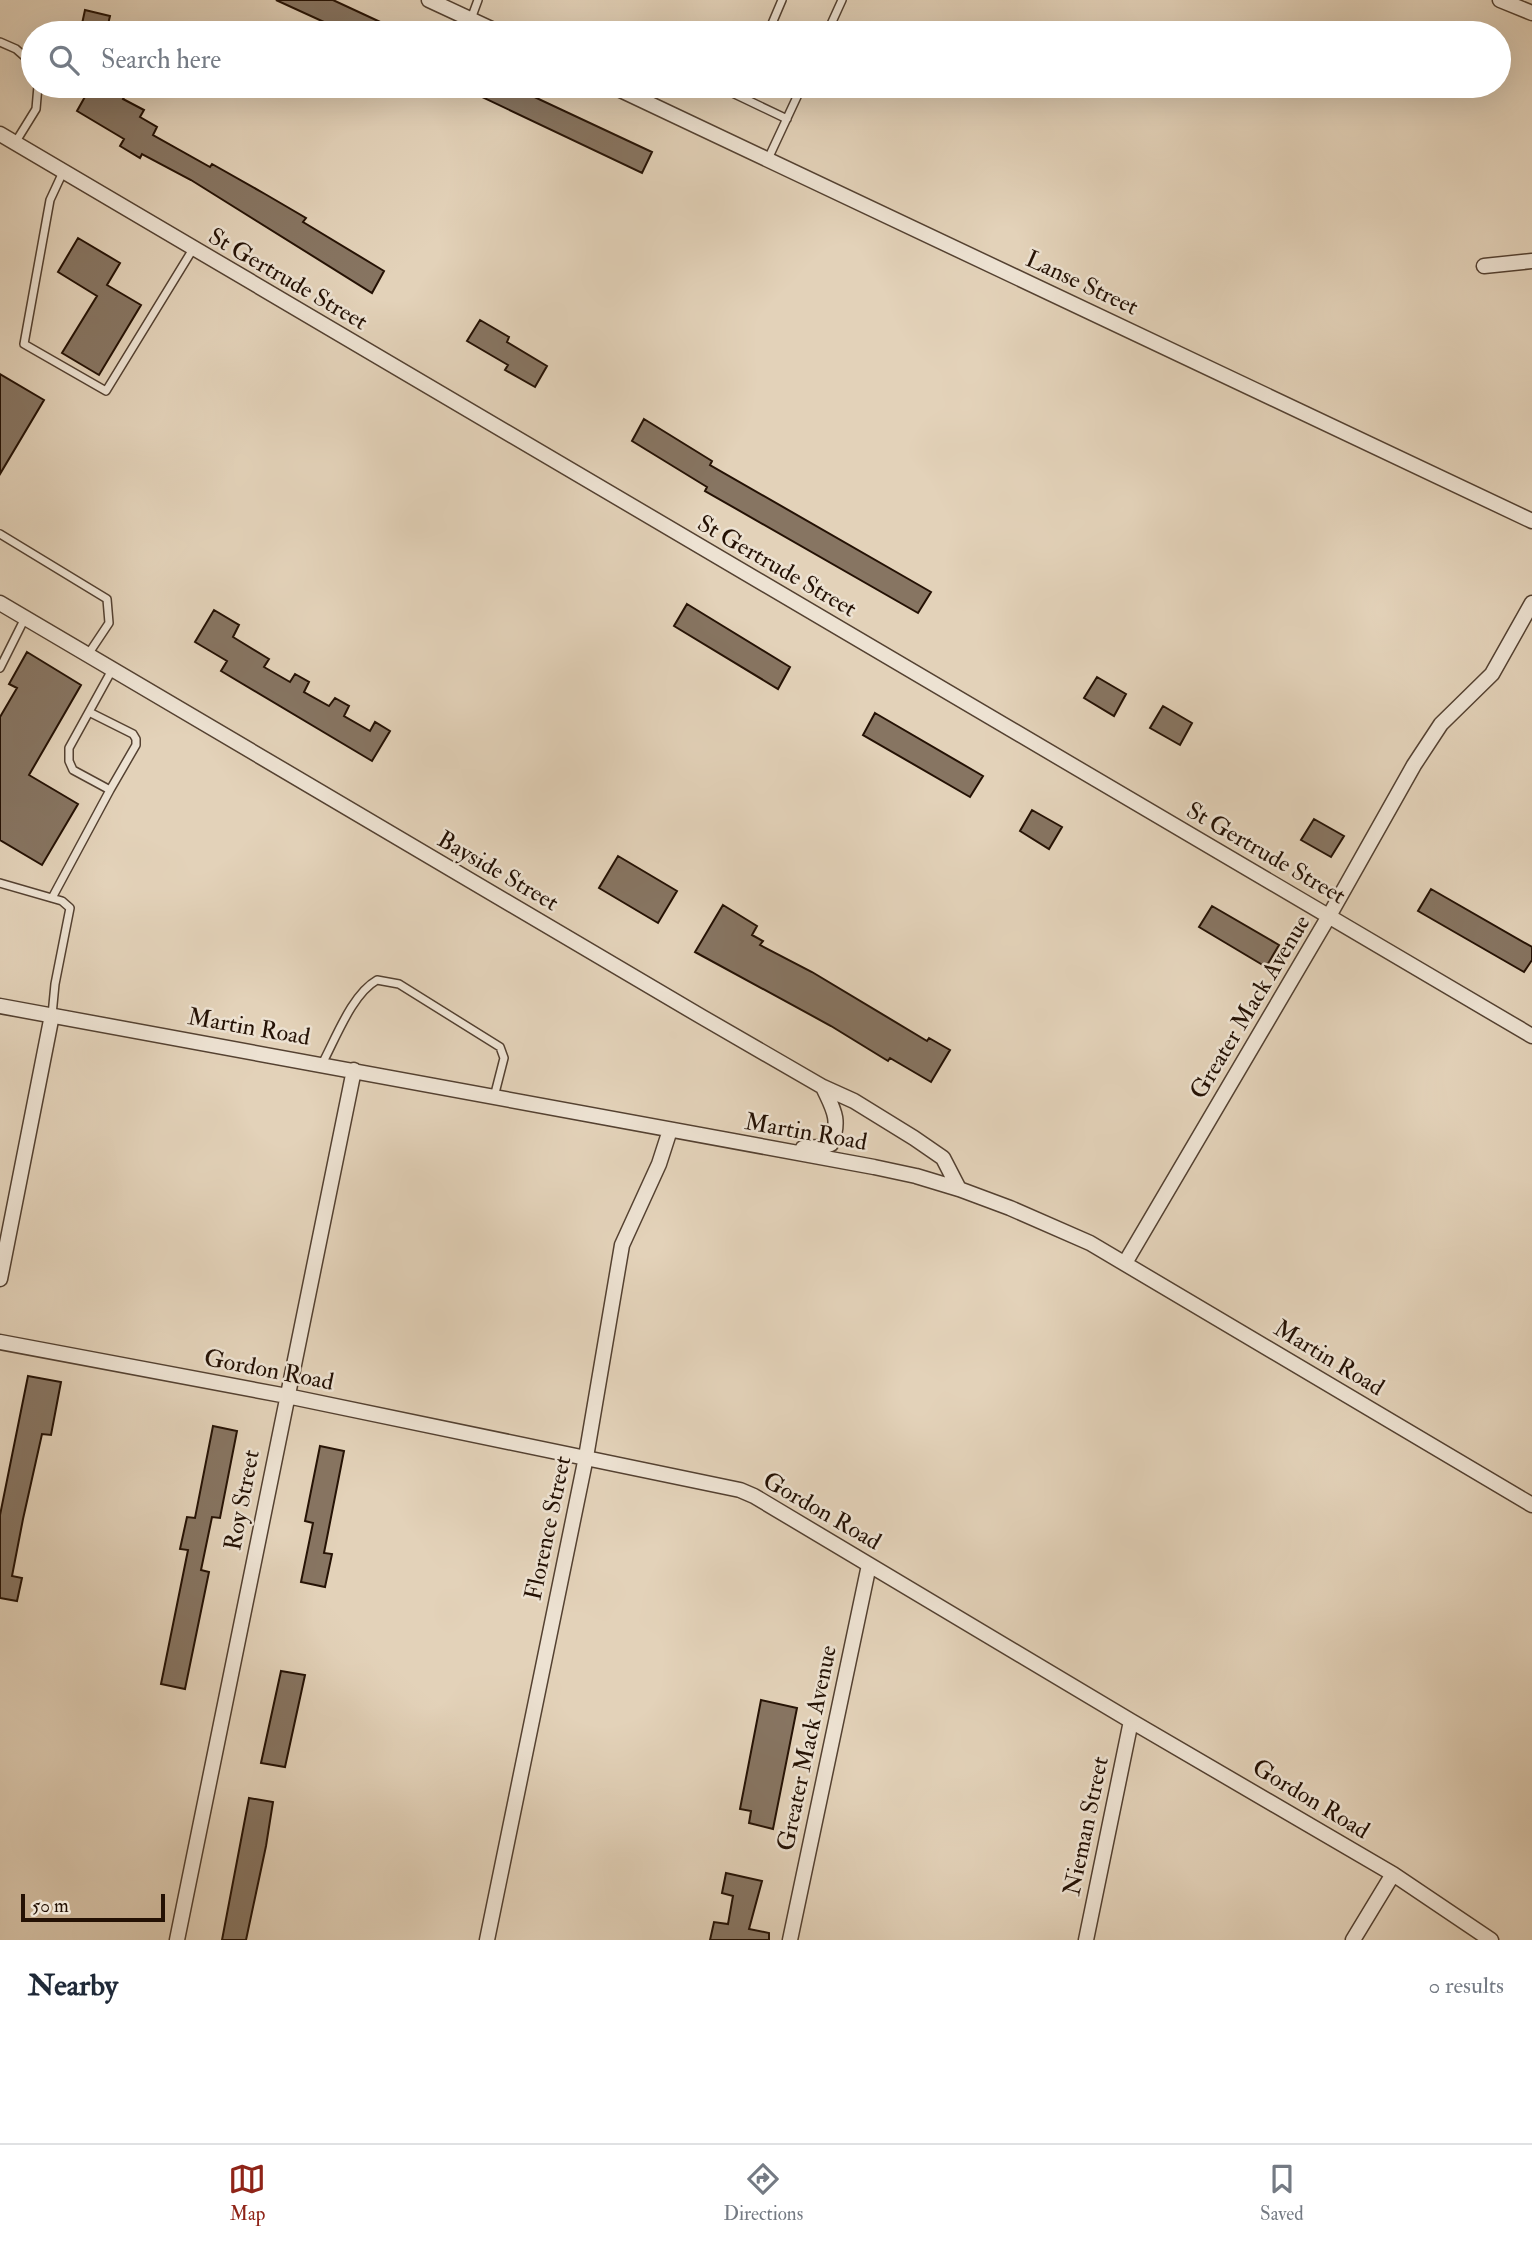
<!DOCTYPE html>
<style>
:root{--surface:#fff;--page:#f2f2f3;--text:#1f2937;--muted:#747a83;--line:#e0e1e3;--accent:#8f2418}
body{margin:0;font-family:"IM FELL Double Pica",serif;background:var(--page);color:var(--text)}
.scale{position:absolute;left:21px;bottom:18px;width:144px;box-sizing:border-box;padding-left:7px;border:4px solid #241104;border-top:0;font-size:19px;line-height:24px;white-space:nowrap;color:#241104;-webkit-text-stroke:5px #ede2d2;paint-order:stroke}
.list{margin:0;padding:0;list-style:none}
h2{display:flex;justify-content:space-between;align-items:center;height:91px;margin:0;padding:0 28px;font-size:30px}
h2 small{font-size:23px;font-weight:400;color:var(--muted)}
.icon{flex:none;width:38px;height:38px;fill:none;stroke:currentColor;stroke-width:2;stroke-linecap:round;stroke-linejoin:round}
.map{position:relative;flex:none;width:1532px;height:1940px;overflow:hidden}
.search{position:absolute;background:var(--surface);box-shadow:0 7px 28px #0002;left:21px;right:21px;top:21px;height:77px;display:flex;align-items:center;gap:18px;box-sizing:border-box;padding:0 24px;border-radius:38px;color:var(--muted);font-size:26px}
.sheet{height:203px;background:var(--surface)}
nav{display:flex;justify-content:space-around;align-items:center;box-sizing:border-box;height:98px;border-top:2px solid var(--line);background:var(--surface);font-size:19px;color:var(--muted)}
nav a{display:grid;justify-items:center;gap:4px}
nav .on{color:var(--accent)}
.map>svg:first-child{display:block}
</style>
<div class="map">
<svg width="1532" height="1940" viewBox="0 0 1532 1940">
<rect width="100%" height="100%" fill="#e3d2b9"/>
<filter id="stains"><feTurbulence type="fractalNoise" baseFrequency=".00286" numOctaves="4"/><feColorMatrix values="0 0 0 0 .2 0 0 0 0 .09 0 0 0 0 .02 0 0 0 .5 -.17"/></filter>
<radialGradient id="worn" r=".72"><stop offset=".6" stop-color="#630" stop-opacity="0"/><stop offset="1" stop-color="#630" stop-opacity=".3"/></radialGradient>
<!-- building -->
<path fill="#877562" stroke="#241104" stroke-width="2" d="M276 0H333L404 33H348Z
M85 10 110 16 106 33H80Z
M91 86H109L125 95 123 99 144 110 140 117 157 127 153 135 210 167 212 164 265 194 306 218 303 222 384 271 372 293 191 180 142 154 140 158 120 146 124 139 77 111Z
M459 86H511L652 152 642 173Z
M78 238 120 263 107 285 141 305 99 375 62 353 97 296 58 272Z
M480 320 509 337 507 342 547 366 535 387 505 370 508 365 467 341Z
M0 374 44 400 0 474Z
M644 419 712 461 710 465 931 592 918 613 705 491 707 487 632 441Z
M687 604 790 667 778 689 674 626Z
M214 610 239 625 233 637 269 659 264 667 290 682 295 674 309 682 304 692 329 706 335 698 349 706 344 716 370 731 375 722 390 731 372 761 221 671 227 661 195 642Z
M27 652 81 685 29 775 78 804 42 865 0 840V717L17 688 9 684Z
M1097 677 1126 694 1114 716 1084 698Z
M1163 706 1192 723 1180 745 1150 728Z
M875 713 983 776 970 797 863 735Z
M1032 810 1062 827 1049 849 1020 831Z
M1314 819 1344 836 1331 857 1301 840Z
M618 856 677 891 658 923 599 888Z
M1431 889 1532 947V960L1524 972 1418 911Z
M723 905 757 926 752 935 763 941 760 945 812 972 927 1041 929 1038 950 1050 931 1082 890 1058 888 1061 831 1026 695 952Z
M1212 906 1279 945 1266 967 1199 927Z
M28 1376 61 1382 51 1435 42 1434 23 1519 12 1576 22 1578 17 1601 0 1598V1515Z
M213 1426 237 1431 220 1518 212 1517 201 1570 209 1572 185 1689 161 1684 188 1550 180 1549 187 1517 195 1518Z
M320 1446 344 1451 324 1553 332 1554 325 1587 301 1582 313 1523 305 1521Z
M281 1671 305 1675 285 1767 261 1763Z
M761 1700 797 1708 773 1829 749 1823 751 1811 740 1809Z
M249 1798 273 1802 266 1846 246 1940H222Z
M726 1873 762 1881 749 1929 769 1933V1940H710L714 1922 728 1924 733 1896 722 1893Z"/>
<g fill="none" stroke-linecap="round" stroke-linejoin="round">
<defs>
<path id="service" d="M471 19 478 0
M592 33 604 31 609 33
M768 33 782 0
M827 33 842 0
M0 42 16 49 33 64
M718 86 787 119
M15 143 36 109 38 86
M768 159 802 86
M63 172 50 200 24 344 106 391 193 249
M0 534 107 599 109 623 87 656
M0 668 25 618
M89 712 133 734 136 739V745L110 790 73 770 69 761V748L112 670
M0 883 62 901 70 908 55 984 52 1015
M52 898 110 790
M322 1064C336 1038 352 994 377 980L399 984 500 1047 504 1058 494 1097"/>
<path id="minor" d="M429 0 500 33
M1500 0 1532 13
M612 86 1532 521
M0 134 1532 1036
M1484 266 1532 261
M0 603 702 1017 823 1087 854 1101 914 1138 943 1158 959 1189
M0 1006 874 1167 916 1176 959 1189 1010 1208 1090 1243 1532 1505
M803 1148 820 1147 831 1144C841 1119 833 1109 823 1087
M1125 1263 1329 916 1414 765 1441 724 1492 674 1532 603
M0 1279 52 1015
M0 1342 287 1396 740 1490 754 1496 1131 1721 1393 1874 1491 1940
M177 1940 354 1070
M487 1940 586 1457 622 1245 659 1164 670 1130
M790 1940 869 1565
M1086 1940 1131 1721
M1353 1940 1393 1874"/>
</defs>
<!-- service casing -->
<use href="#service" stroke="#544131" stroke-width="10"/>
<!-- minor casing -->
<use href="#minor" stroke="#544131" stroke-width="17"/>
<!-- service -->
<use href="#service" stroke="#ede2d2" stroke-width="7"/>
<!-- minor -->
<use href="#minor" stroke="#ede2d2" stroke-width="14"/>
</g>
<g text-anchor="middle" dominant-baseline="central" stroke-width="5" stroke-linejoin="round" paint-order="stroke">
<!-- street labels -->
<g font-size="24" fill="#241104" stroke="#ede2d2">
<text transform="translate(288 279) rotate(30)">St Gertrude Street</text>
<text transform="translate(1082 283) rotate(25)">Lanse Street</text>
<text transform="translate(777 566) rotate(30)">St Gertrude Street</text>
<text transform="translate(1266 853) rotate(30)">St Gertrude Street</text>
<text transform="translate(498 871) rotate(30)">Bayside Street</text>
<text transform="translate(1250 1007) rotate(-59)">Greater Mack Avenue</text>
<text transform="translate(249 1027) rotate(10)">Martin Road</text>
<text transform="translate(806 1132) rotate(10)">Martin Road</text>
<text transform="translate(1329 1358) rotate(31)">Martin Road</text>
<text transform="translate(269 1370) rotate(11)">Gordon Road</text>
<text transform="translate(242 1500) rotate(-79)">Roy Street</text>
<text transform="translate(822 1511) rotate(30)">Gordon Road</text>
<text transform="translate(548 1528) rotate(-78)">Florence Street</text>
<text transform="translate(807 1748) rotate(-78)">Greater Mack Avenue</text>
<text transform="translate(1311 1799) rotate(31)">Gordon Road</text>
<text transform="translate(1086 1826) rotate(-78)">Nieman Street</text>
</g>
</g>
<rect width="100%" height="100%" filter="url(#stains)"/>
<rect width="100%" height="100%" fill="url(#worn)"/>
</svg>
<div class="scale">50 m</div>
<div class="search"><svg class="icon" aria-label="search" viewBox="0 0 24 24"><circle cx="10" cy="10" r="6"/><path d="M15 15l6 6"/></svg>Search here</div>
</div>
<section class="sheet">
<h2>Nearby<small>0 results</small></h2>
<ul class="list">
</ul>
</section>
<nav>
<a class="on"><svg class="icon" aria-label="map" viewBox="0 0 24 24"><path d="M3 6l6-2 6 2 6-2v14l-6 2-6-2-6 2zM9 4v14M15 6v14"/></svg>Map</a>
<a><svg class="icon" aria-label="directions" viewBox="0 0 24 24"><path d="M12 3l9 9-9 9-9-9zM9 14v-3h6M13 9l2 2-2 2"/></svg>Directions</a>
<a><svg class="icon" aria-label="saved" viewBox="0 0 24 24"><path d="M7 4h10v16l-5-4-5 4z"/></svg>Saved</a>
</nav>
